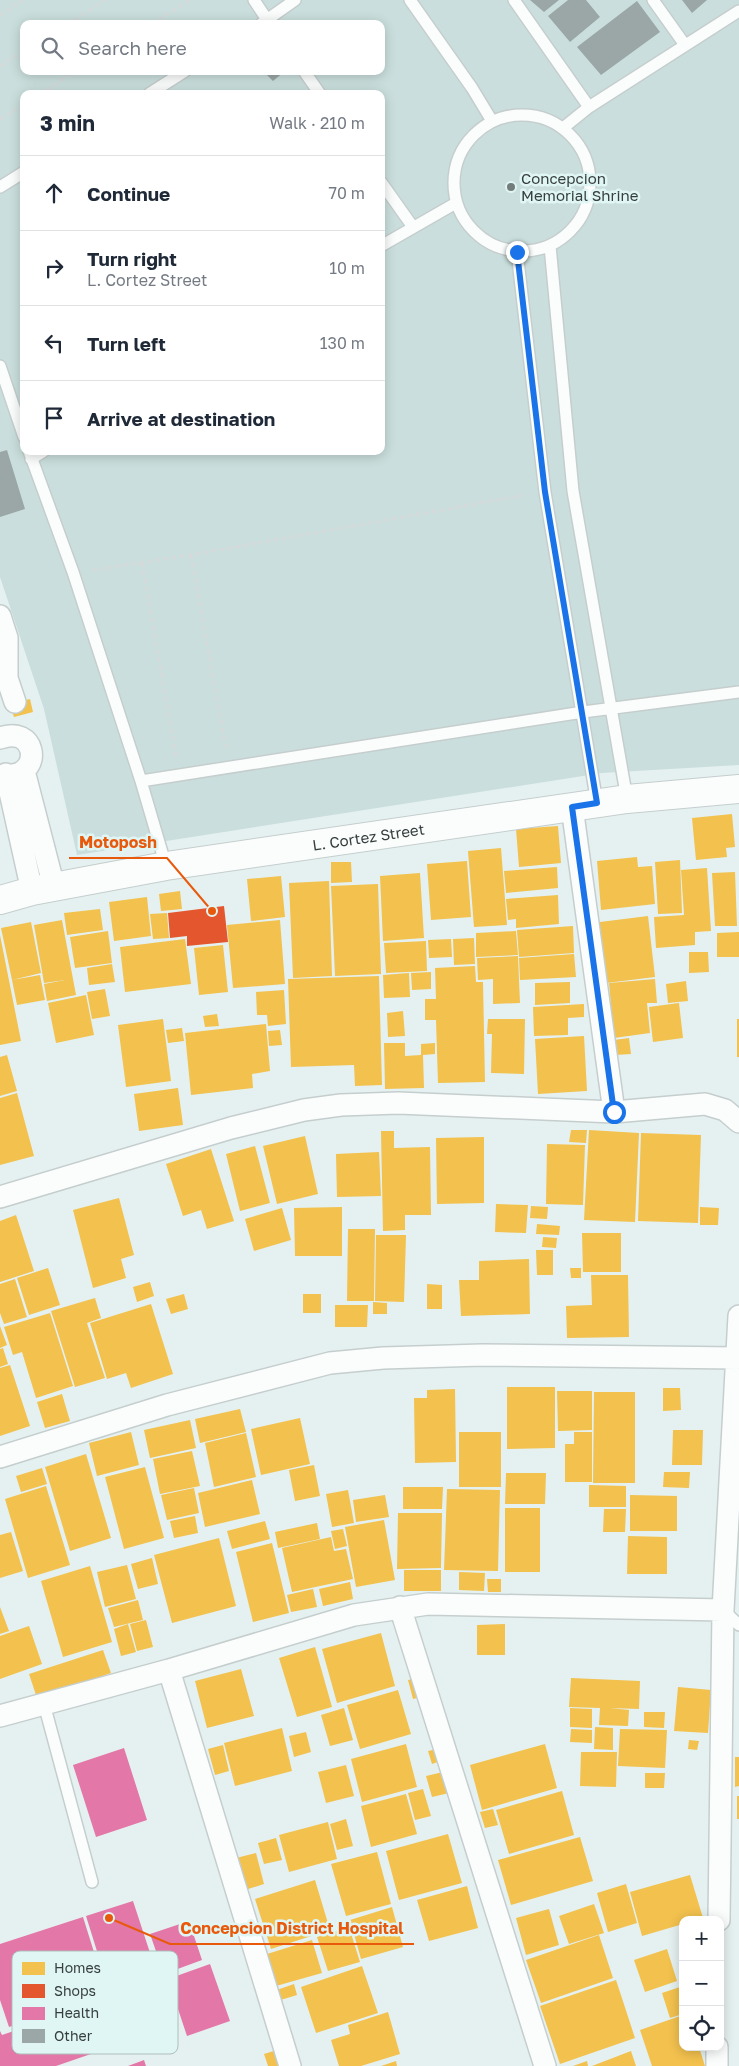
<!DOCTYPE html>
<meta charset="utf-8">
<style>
:root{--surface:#fff;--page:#f6f6f7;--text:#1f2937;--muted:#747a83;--line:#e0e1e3}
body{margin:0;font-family:"Golos Text",sans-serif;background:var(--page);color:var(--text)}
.controls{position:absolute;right:15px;bottom:15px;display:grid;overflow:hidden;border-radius:10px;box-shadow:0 2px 12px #0003}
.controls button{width:45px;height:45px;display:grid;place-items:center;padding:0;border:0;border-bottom:1px solid var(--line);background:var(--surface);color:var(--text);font:25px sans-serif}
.stop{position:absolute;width:15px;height:15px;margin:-11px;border:4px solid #1a73e8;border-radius:50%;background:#fff}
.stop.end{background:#1a73e8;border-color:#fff;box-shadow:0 1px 5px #0008}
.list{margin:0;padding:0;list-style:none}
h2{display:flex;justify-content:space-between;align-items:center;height:65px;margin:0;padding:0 20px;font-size:21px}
h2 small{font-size:16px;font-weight:400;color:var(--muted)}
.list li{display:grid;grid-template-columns:32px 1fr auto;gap:15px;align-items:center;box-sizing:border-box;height:75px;padding:0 20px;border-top:1px solid var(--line)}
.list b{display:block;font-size:19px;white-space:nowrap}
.list p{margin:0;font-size:16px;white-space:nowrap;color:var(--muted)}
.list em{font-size:16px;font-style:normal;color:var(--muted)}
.icon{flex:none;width:28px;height:28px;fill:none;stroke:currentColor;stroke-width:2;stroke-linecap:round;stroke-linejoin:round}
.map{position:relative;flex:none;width:739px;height:2066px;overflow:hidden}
.search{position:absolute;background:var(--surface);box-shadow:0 2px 12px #0003;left:20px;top:20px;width:365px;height:55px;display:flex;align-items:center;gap:12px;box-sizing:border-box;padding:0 18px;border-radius:10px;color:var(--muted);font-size:19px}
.panel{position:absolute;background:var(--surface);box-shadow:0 2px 12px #0003;left:20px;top:90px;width:365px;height:365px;border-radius:10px}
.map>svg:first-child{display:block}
</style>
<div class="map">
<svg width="739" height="2066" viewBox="0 0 739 2066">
<rect width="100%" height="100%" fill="#e5f1f0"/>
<!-- green -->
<path fill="#cadfdd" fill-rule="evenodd" d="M0 0H739V765L602 773 77 855 44 709 0 577ZM24 24H381V71H24ZM24 94H381V451H24Z"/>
<!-- homes -->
<path fill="#f2c14e" d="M30 699 33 712 14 717 10 704Z
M732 814 735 847 726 848 727 857 696 860 692 818Z
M558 826 561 863 519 867 516 829Z
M501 848 507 925 474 927 468 851Z
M637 857 638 867 652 866 655 904 601 910 597 861Z
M680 860 682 913 658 914 655 862Z
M467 861 471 917 431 920 427 864Z
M331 862H351L352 882 331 883Z
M557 867 558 888 506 893 504 871Z
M707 868 711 931 695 932V945L656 948 654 917 684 915 681 870Z
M735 872 737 926H715L712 873Z
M420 873 424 938 383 941 380 876Z
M281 876 285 917 251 921 247 879Z
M329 881 332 976 293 978 289 883Z
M378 884 381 974 335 976 331 886Z
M180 891 182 909 161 911 159 894Z
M558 895 559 924 516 928V919L508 920 506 899Z
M147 897 151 936 114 941 109 902Z
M100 909 103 930 67 935 64 913Z
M167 913 169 938 153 939 150 914Z
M648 916 655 977 598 984 592 923Z
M62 920 76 995 47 1001 44 984 65 980 44 983 34 925Z
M280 920 285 984 233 988 227 925Z
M31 922 41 973 12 980 1 928Z
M573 926 574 953 519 957 517 930Z
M108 931 112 963 75 968 70 937Z
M516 931 518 955 476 957V933Z
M739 932V957H717V933Z
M0 935 21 1041 0 1045Z
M474 938 475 964 454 965 453 939Z
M185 939 191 984 125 992 120 947Z
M451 939 452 957 429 958 428 940Z
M426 941 427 971 386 973 384 943Z
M223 945 228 992 199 995 194 948Z
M689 952H708L709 972 689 973Z
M574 954 576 977 520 980 519 958Z
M518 956 520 1003 493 1004V979L478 980 477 958Z
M112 964 115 982 89 985 87 968Z
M475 966 476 982H483L485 1082 438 1083 436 1020H425V999H436L435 968Z
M431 972V989L412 990 411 973Z
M409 973 410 997 384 998 383 975Z
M40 975 45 1000 17 1005 12 980Z
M379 976 382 1085 355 1086 354 1065 291 1067 288 979Z
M655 979 657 1003H647L650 1033 614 1038 609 983Z
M686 981 688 1001 668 1003 666 984Z
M570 982V1003L535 1005V983Z
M105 989 110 1016 92 1019 87 992Z
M284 990 286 1024 268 1026 267 1015H257L256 992Z
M86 995 94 1035 56 1043 48 1003Z
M679 1003 683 1038 653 1042 649 1007Z
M584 1004V1017L568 1018V1035L534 1036 533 1007Z
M403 1011 405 1036 388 1037 387 1013Z
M217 1014 219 1026 205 1027 203 1016Z
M163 1019 171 1081 126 1087 118 1025Z
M488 1019H525L524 1074 491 1073 492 1034H487Z
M737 1019H739V1057H737Z
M266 1024 270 1071 252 1074 253 1088 191 1095 185 1033Z
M182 1028 184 1041 168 1043 166 1030Z
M280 1030 282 1045 269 1046 268 1031Z
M584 1036 587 1091 538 1094 535 1039Z
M629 1038 631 1054 615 1055 614 1040Z
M384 1043H405V1056L421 1055V1044L435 1043V1054L423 1055 424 1088 385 1089Z
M7 1055 17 1091 0 1096V1057Z
M178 1088 183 1125 139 1131 134 1094Z
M17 1093 34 1156 0 1165V1098Z
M571 1130H587L586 1143 569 1142Z
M589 1130 639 1133 635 1222 584 1220Z
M381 1131H394V1148L430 1147 431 1215H405V1230L383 1231Z
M641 1133 701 1135 698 1223 638 1221Z
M305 1136 318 1194 277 1204 263 1146Z
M484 1137V1203L437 1204 436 1138Z
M547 1144 585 1145 583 1205 546 1204Z
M255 1146 270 1203 240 1211 226 1154Z
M211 1149 234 1221 207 1229 201 1210 183 1216 166 1164Z
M379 1152 381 1196 337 1197 336 1154Z
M119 1198 134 1255 121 1259 126 1278 93 1288 73 1210Z
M496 1204 528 1205 526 1233 495 1232Z
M531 1206 548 1207 547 1219 530 1218Z
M342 1207V1256H295L294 1208Z
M700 1207 719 1208 718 1225H700Z
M282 1208 291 1240 254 1251 245 1219Z
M16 1215 34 1271 0 1282V1221Z
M537 1224 560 1226 559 1235 536 1234Z
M348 1229H375L374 1301H347Z
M582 1233H621V1272H583Z
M376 1235H406L404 1302 375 1301Z
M543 1237 557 1238 556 1248 542 1247Z
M536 1250H553V1275H537Z
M529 1259 530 1314 461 1316 459 1280H479V1261Z
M48 1268 60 1305 29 1315 17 1278Z
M570 1268H581V1278H571Z
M591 1275H628L629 1337 567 1338 566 1306 592 1305Z
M15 1279 27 1317 4 1324 0 1313V1284Z
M150 1282 154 1296 137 1302 133 1287Z
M427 1284 442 1285V1309H427Z
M184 1294 188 1309 171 1314 166 1299Z
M303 1294H321V1313H303Z
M95 1298 101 1318 87 1323 105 1378 75 1387 51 1311Z
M373 1302 387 1303V1314H373Z
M151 1304 173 1374 131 1388 126 1373 107 1379 90 1323Z
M335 1305H368L367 1327H335Z
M50 1313 73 1386 36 1398 22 1352 13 1355 4 1327Z
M0 1326 7 1345 0 1348Z
M3 1348 8 1364 0 1367V1349Z
M10 1365 30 1426 0 1436V1368Z
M507 1387H555V1448L507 1449Z
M663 1388H680L681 1410 663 1411Z
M455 1389 456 1462 415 1463 414 1398H427V1390Z
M557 1391H592V1430L558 1431Z
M594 1392H635V1483H593Z
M62 1394 70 1421 45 1428 37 1402Z
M240 1409 246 1432 200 1443 195 1419Z
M300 1418 310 1464 261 1475 251 1429Z
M190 1420 196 1448 150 1458 144 1430Z
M673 1430H703L702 1465H672Z
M131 1432 139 1465 97 1476 89 1443Z
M459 1432H501V1487H459Z
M574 1432H592V1482H565V1444H574Z
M246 1433 256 1477 214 1487 205 1443Z
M192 1451 200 1486 160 1494 153 1459Z
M86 1454 111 1538 70 1551 45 1467Z
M314 1465 320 1496 295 1501 289 1470Z
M145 1467 164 1538 124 1549 105 1477Z
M42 1468 47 1484 21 1492 16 1476Z
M664 1472H690L689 1488 663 1487Z
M506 1473H546L545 1504H505Z
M252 1480 260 1514 205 1527 198 1493Z
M589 1485 626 1486V1507H589Z
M46 1486 70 1565 28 1578 5 1499Z
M403 1487H443L442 1509H403Z
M194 1488 199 1513 167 1520 161 1495Z
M447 1489 500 1490 498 1571 444 1570Z
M348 1490 354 1523 332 1527 326 1494Z
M385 1495 389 1517 356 1522 353 1500Z
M630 1495 677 1496V1531H630Z
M505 1508H540V1572H505Z
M604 1509H626L625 1532H603Z
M398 1513H442L441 1568 397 1569Z
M195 1516 198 1533 174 1538 170 1521Z
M384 1520 395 1580 356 1587 345 1527Z
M265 1521 270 1539 232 1549 227 1531Z
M317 1523 320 1539 278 1548 275 1532Z
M343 1529 347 1546 335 1549 331 1531Z
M11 1532 23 1571 0 1578V1535Z
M628 1536 667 1537V1574H627Z
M331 1537 334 1551 346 1549 353 1579 292 1592 282 1548Z
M219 1538 236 1606 172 1623 154 1555Z
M272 1543 289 1613 253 1622 236 1552Z
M152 1558 158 1584 138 1589 131 1564Z
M127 1565 136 1599 105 1607 97 1572Z
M90 1566 112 1642 63 1657 41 1581Z
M404 1570H441V1591H404Z
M459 1572 485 1573 484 1591 459 1590Z
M487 1579H501V1592H488Z
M350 1582 353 1599 323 1606 319 1589Z
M313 1589 317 1607 291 1612 287 1595Z
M138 1600 143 1620 114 1627 108 1608Z
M0 1607 9 1631 0 1634Z
M146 1620 153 1647 137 1651 130 1624Z
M128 1624 136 1652 121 1656 114 1629Z
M505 1624V1655H477V1625Z
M29 1626 42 1664 0 1679V1636Z
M381 1633 395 1686 337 1703 322 1649Z
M315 1647 332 1707 297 1717 279 1658Z
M103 1650 111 1673 37 1698 29 1674Z
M241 1669 254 1716 207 1728 195 1681Z
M420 1677 425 1696 413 1699 408 1680Z
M571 1678 640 1681 639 1709 610 1708 629 1710 628 1726 599 1725 600 1708 569 1707Z
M678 1687 711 1690 708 1733 674 1731Z
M398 1690 411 1734 360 1749 347 1705Z
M344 1708 353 1740 330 1746 321 1715Z
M570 1708 592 1709V1728L570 1727Z
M644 1712H665L664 1728 644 1727Z
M595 1727 613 1728V1750L594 1749Z
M282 1728 292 1771 235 1786 224 1743Z
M571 1729 592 1730V1743L570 1742Z
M620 1729 667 1730 665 1768 618 1766Z
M306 1732 311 1752 294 1757 289 1736Z
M689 1740 699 1741 697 1750 688 1749Z
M406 1744 417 1787 362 1802 351 1759Z
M545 1744 557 1788 482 1810 470 1765Z
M223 1745 229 1771 215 1775 208 1749Z
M437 1749 440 1761 432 1764 428 1751Z
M581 1752H617L616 1787 580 1786Z
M735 1757H739V1786L735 1787Z
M346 1765 354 1796 326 1803 318 1772Z
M443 1772 449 1793 432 1797 426 1776Z
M645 1773H665L664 1788H645Z
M423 1789 431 1816 415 1820 408 1793Z
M562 1791 574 1835 509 1854 496 1810Z
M406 1794 417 1834 371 1847 361 1806Z
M737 1796H739V1819H737Z
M493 1809 498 1825 485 1828 480 1812Z
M346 1819 353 1846 337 1850 330 1824Z
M328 1822 337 1859 289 1872 279 1835Z
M448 1834 462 1883 399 1900 386 1851Z
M580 1837 593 1881 511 1905 498 1860Z
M276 1838 282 1860 264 1864 258 1843Z
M377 1852 391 1904 346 1916 331 1864Z
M256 1853 264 1884 245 1890 236 1858Z
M690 1875 703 1918 683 1920V1924L642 1936 630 1892Z
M315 1880 330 1930 271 1949 255 1899Z
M626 1884 637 1923 608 1932 597 1893Z
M467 1886 478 1928 429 1941 417 1900Z
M594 1904 604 1933 569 1944 559 1916Z
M392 1907 403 1947 361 1959 350 1920Z
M549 1909 559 1945 526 1955 516 1918Z
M349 1927 360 1962 328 1971 317 1937Z
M599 1935 613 1978 541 2003 526 1960Z
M312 1940 322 1973 276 1986 267 1954Z
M667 1949 677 1981 645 1992 634 1960Z
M362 1966 378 2013 316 2033 301 1987Z
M616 1980 635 2038 560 2064 540 2006Z
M294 1984 297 1995 274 2002 271 1992Z
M683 1986V2014L670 2018 662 1993Z
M388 2012 400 2054 361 2066H339L331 2040 350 2034 348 2025Z
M683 2015V2047H699L705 2066H652L640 2030Z
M280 2049 285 2066H268L264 2054Z
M631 2051 636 2066H592Z
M396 2061 397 2066H381Z
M587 2061 588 2066H573Z"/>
<!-- shops -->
<path fill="#e4572e" d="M224 906 228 942 187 946V936L170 938 168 913Z"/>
<!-- health -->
<path fill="#e377a8" d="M124 1748 147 1820 96 1837 73 1765Z
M133 1901 154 1965 106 1980 86 1916Z
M83 1917 98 1965 62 1977 71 2007 9 2027 0 2000V1944Z
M189 1921 202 1960 164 1974 150 1934Z
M210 1964 230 2021 187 2036 168 1979Z
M105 2000 120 2044 56 2066H0V2031L2 2035Z
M144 2060 146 2066H128Z"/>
<!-- building -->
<path fill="#9ba7a6" d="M530 0H559L544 12Z
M568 0H586L600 17 570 42 548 16Z
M682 0H707L692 13Z
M637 1 660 32 601 75 577 47Z
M263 71H285L273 81Z
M7 450 25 509 0 517V452Z"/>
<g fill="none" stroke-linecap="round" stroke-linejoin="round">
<defs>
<path id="service" d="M254 0 270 24
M410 0 472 88 492 121
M514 0 589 107
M653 0 685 45
M261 24 295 0
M304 71 320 94
M149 94 185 71
M454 183a68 68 0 1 1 136 0a68 68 0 1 1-136 0Z
M563 128 589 107 739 11
M381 182 413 227
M0 187 24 172
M381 246 456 203
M550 246 573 491 627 799
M517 252 545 492 597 803
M0 366 24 437
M29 451 73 572 141 781 166 866
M31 459 44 451
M141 781 583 712 739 692
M723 1610 739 1625
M44 1704 92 1882"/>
<path id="minor" d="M0 616 7 638V678L15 702
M0 738C36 725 42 771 13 775
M24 771 54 887
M6 774 32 891
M572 807 614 1112
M0 1197 231 1128 304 1110 341 1105 398 1103 614 1112 705 1104 725 1110 739 1122
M0 1457 167 1405 330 1363 383 1358 482 1355 737 1358
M400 1607 545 2066
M169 1670 290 2066
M0 1716 169 1670 354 1615 428 1604 723 1610
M719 1920 723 1610 739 1316
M717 2066V2047"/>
<g id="secondary">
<path id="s1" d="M0 900 32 891 166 866 627 799 739 789"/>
</g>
</defs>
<!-- service casing -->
<use href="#service" stroke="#c5cecd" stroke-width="14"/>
<!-- minor casing -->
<use href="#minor" stroke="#c5cecd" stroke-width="24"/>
<!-- secondary casing -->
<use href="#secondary" stroke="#c5cecd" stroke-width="30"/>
<!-- path -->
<path stroke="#d6d9d9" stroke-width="3" stroke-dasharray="4 4" stroke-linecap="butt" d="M0 15 23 0
M68 24 105 0
M152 24 190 0
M0 66 24 51
M40 94 76 71
M0 119 24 104
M191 555 226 749
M142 563 176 756
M93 570 191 555 525 495"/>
<!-- service -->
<use href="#service" stroke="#fbfdfd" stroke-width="11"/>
<!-- minor -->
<use href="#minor" stroke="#fbfdfd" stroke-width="21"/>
<!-- secondary -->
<use href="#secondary" stroke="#fbfdfd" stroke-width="28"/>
</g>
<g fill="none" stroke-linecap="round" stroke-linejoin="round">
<!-- route -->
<path stroke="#1a73e8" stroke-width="6" d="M517 252 545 492 597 803 572 807 614 1112"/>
</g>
<!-- markers -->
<circle fill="#737d7c" stroke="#e0f6f4" stroke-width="2" cx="511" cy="187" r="5"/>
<g text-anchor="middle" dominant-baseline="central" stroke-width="5" stroke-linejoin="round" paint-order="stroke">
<!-- poi labels -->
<g font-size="15" fill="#363f3e" stroke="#e0f6f4" text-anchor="start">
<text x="521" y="178">Concepcion<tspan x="521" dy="17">Memorial Shrine</tspan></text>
</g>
<!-- street labels -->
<g font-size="15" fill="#363f3e" stroke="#e0f6f4">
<text stroke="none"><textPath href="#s1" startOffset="374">L. Cortez Street</textPath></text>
</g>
</g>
<!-- legend -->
<rect x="12" y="1951" width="166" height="103" rx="8" fill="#e0f6f4" stroke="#adbfbd" stroke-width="1"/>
<rect x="22" y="1962" width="23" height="13" fill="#f2c14e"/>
<rect x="22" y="1984" width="23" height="14" fill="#e4572e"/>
<rect x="22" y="2007" width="23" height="13" fill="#e377a8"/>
<rect x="22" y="2029" width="23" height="14" fill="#9ba7a6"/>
<g font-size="14" fill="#363f3e">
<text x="54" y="1973">Homes</text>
<text x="54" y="1996">Shops</text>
<text x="54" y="2018">Health</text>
<text x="54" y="2041">Other</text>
</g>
<!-- callouts -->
<path fill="none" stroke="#e8590c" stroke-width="2" d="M212 911L167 858H69M109 1918L170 1944H414"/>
<g fill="#e8590c" stroke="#e0f6f4" stroke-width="2">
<circle cx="212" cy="911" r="5"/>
<circle cx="109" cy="1918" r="5"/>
</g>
<g font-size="16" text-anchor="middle" font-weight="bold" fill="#e8590c" stroke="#e0f6f4" stroke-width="5" stroke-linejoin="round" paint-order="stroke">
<text x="118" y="848">Motoposh</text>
<text x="292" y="1934">Concepcion District Hospital</text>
</g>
</svg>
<div class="controls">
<button>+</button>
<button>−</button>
<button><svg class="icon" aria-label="locate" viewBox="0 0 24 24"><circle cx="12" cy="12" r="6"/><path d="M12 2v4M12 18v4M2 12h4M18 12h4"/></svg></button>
</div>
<div class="stop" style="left:614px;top:1112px"></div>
<div class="stop end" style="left:517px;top:252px"></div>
<div class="search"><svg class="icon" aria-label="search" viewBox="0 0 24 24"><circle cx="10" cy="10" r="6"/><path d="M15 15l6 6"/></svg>Search here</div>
<section class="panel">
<h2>3 min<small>Walk · 210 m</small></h2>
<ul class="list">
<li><svg class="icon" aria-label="ahead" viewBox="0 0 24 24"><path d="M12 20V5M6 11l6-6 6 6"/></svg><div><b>Continue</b></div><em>70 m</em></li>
<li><svg class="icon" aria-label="right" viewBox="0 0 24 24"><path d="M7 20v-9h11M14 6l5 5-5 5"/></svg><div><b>Turn right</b><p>L. Cortez Street</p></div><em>10 m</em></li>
<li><svg class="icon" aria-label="left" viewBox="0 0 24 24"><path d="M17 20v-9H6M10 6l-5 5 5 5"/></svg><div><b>Turn left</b></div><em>130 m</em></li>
<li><svg class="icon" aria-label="arrive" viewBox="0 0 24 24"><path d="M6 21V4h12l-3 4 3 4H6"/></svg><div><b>Arrive at destination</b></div></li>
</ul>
</section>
</div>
